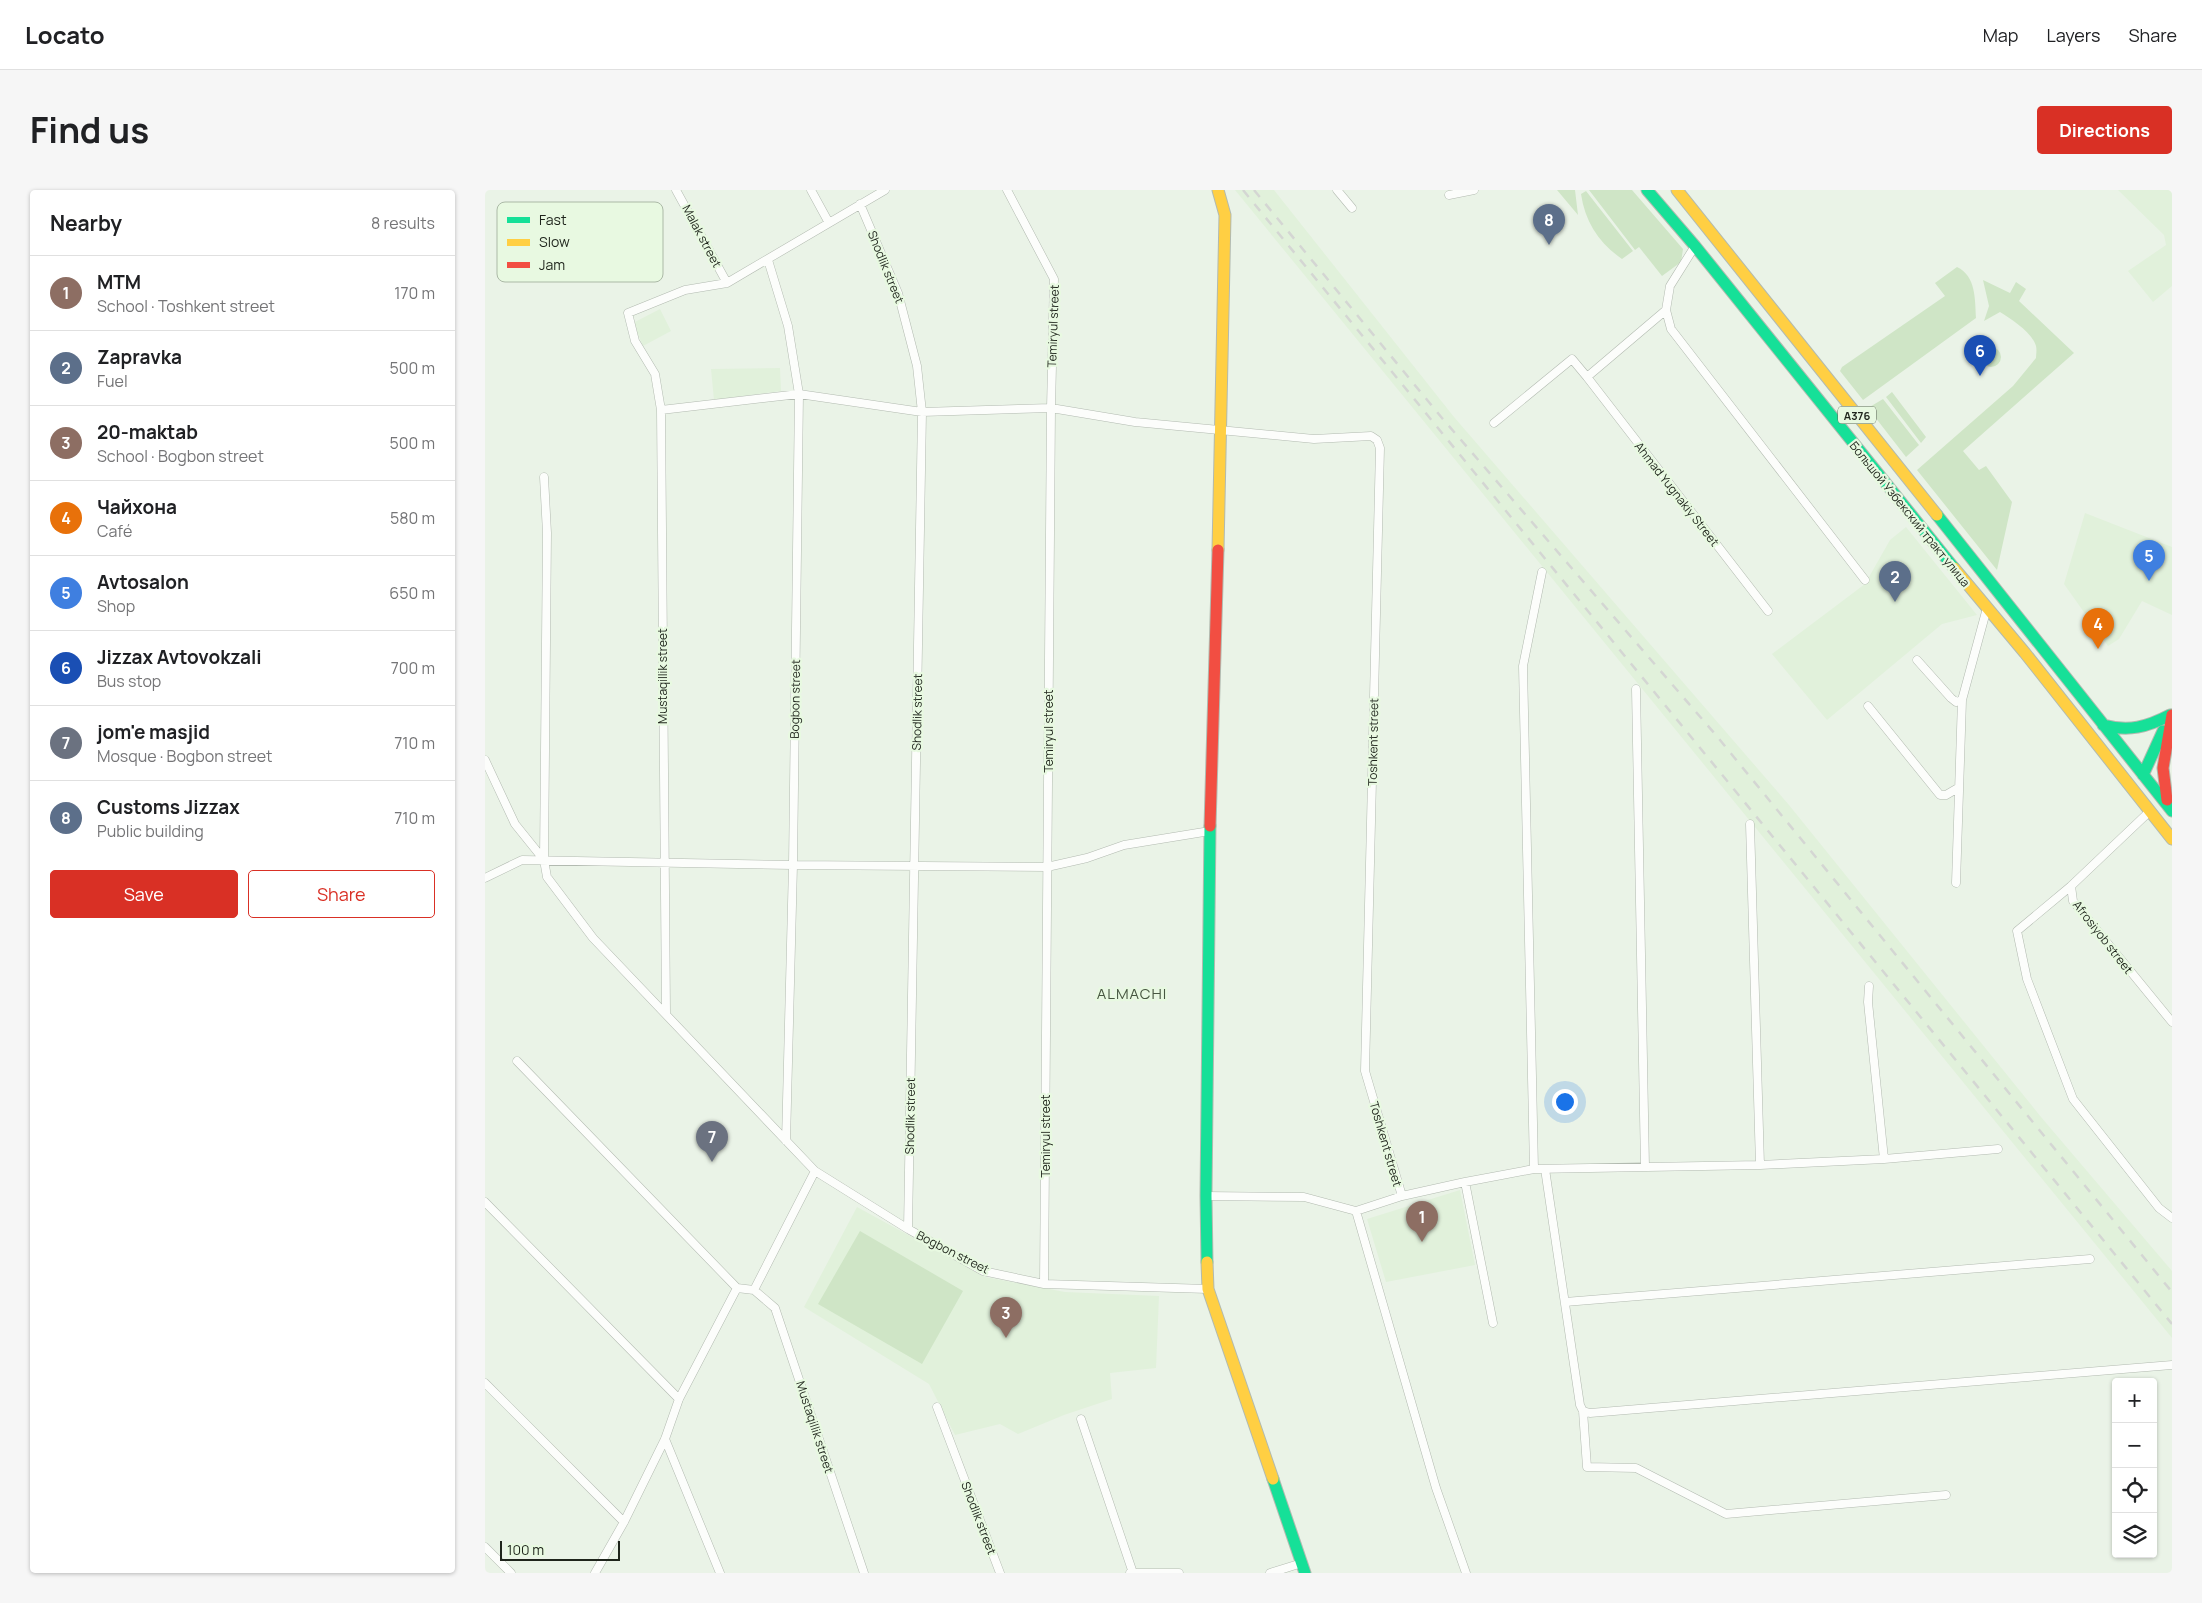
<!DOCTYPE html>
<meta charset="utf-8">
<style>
:root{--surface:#fff;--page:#f6f6f6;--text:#202124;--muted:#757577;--line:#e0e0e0;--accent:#d93025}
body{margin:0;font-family:Manrope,sans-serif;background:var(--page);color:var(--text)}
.controls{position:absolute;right:15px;bottom:15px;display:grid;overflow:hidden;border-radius:5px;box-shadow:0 1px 4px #0004}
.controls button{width:45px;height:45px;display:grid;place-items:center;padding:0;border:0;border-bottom:1px solid var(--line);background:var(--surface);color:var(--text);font:25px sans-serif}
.scale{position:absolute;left:15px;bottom:12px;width:120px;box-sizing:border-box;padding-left:5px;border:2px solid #1e241b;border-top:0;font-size:14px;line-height:18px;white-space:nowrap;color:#1e241b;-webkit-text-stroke:4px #e8f9e1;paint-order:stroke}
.you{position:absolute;left:1079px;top:911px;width:18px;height:18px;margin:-12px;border:4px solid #fff;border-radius:50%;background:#1a73e8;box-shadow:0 0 0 8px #1a73e833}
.badge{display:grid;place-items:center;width:32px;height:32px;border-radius:50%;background:var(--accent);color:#fff;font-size:16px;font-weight:700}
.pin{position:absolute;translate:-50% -41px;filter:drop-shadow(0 1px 2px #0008)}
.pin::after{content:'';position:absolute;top:26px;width:18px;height:15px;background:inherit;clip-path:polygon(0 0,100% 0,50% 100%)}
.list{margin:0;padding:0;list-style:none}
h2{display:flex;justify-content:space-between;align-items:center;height:65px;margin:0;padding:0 20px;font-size:21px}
h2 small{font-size:16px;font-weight:400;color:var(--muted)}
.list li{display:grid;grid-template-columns:32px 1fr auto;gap:15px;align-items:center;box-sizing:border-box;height:75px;padding:0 20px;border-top:1px solid var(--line)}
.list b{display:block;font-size:19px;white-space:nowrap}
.list p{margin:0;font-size:16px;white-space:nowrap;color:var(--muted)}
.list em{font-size:16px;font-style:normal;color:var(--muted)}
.actions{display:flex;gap:10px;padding:15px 20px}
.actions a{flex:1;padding:11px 0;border:1px solid var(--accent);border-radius:5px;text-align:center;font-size:18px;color:var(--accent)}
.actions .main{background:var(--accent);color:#fff}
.icon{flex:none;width:28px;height:28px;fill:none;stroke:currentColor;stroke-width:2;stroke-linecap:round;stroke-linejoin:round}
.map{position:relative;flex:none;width:1687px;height:1383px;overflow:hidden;border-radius:5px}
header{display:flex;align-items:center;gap:30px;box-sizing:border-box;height:70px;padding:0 25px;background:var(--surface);border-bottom:1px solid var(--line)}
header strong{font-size:24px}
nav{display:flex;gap:28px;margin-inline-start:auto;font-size:18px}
.intro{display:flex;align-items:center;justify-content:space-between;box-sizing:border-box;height:120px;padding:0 30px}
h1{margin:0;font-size:35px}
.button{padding:12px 22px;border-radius:5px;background:var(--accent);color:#fff;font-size:18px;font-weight:700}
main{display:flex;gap:30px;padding:0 30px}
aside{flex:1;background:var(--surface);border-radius:5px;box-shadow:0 1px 4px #0004}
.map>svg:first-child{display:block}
</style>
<header>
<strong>Locato</strong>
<nav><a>Map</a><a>Layers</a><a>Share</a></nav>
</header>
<div class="intro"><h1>Find us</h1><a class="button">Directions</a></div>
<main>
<aside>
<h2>Nearby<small>8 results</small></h2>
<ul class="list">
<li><span class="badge" style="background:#8d6e63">1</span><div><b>MTM</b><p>School · Toshkent street</p></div><em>170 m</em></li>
<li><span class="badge" style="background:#5c6f8a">2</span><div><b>Zapravka</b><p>Fuel</p></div><em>500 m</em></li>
<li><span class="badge" style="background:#8d6e63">3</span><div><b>20-maktab</b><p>School · Bogbon street</p></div><em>500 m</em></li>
<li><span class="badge" style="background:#e8710a">4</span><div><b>Чайхона</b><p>Café</p></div><em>580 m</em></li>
<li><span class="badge" style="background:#3f7fe0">5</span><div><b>Avtosalon</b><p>Shop</p></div><em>650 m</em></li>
<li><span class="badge" style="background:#1a4fb4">6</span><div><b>Jizzax Avtovokzali</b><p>Bus stop</p></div><em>700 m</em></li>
<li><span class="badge" style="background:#6b7280">7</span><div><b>jom'e masjid</b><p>Mosque · Bogbon street</p></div><em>710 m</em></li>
<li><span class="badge" style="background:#5c6f8a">8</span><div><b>Customs Jizzax</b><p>Public building</p></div><em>710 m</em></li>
</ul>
<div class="actions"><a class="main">Save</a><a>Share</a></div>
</aside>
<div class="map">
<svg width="1687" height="1383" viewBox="0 0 1687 1383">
<rect width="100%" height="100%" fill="#eaf3e7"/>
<!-- built -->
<path fill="#e1f1db" d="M750 0H789L969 227 1304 615 1556 927 1687 1081V1148Z
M1633 0H1687V96L1668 112 1643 81 1681 55 1679 45Z
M175 119 186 141 158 156 148 133Z
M295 178 296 201 229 210 226 179Z
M1600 323 1687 357V425L1657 411 1634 449 1623 456 1579 394Z
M1421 337 1492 425 1457 434 1342 530 1287 464 1380 394 1405 350Z
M975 1000 990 1075 901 1092 882 1029Z
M372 1017 500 1087 580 1102 674 1106 671 1178 625 1183 627 1209 579 1225 533 1244 515 1234 470 1245 444 1194 319 1117Z"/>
<!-- green -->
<path fill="#cfe5c6" d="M1072 0H1090L1093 25Z
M1104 0H1147L1198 59 1196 72 1177 86 1154 57 1150 60Z
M1101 1 1148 61 1137 69C1114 53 1100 32 1096 4Z
M1472 77C1491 86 1490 109 1491 128L1378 210 1355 181 1357 177 1460 106 1450 93Z
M1498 90 1525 103 1531 92 1541 99 1534 111 1589 163 1478 261 1494 280 1501 276 1527 312 1512 380 1432 280 1528 196 1551 168C1551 165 1552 160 1551 156 1547 142 1526 129 1515 122L1499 131 1504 116Z
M1496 167a10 10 0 1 1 20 0a10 10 0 1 1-20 0Z
M1407 202 1441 247 1436 253 1401 207Z
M1398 209 1434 255 1421 267 1383 218Z
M375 1041 478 1101 437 1174 333 1114Z"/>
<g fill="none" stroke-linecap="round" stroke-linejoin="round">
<defs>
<path id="street" d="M191 0 242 93
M326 0 344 33
M522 0 569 89 566 218 559 1094
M852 0 867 18
M964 5 989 0
M375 14 413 103 432 176 437 222 423 1039
M1210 56 1185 96 1181 120 1186 139 1380 390
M283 70 303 136 314 204 308 675 301 951
M1102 187 1283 421
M176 220 314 204 437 222 566 218 650 232 829 249 886 246 892 250 895 258 880 881 917 1006
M1009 233 1087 169 1102 187 1181 120
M59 287 62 343 59 670 62 687 108 748 330 981 423 1039 498 1081 559 1094 723 1099
M1432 470 1466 508 1471 512 1477 510
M1151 499 1160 977
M1383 516 1455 605H1461L1473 598
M0 570 30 634 59 670
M1664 622 1586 696 1588 711 1687 832
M1265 634 1275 975
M0 688 37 670 308 675 562 677 602 668 639 655 725 641
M1471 693 1477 510 1502 418
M1586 696 1532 741 1542 789 1588 909 1674 1018 1687 1028
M1384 796 1383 812 1399 969
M181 823 176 220 170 184 150 151 143 123 200 100 242 93 400 0
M32 871 252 1098
M1049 979 1038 476 1057 382
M1060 979 1095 1215 1098 1221 1105 1223 1687 1175
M980 992 1008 1133
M721 1006 819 1007 871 1021 917 1006 980 992 1049 979 1275 975 1399 969 1513 959
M0 1012 194 1209
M871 1021 951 1298 981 1383
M269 1100 290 1118 379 1383
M1080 1112 1605 1069
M0 1193 139 1332
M452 1217 515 1383
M1098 1221 1102 1277 1151 1278 1241 1324 1461 1305
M596 1229 648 1383
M180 1249 235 1383
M0 1357 26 1383
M110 1383 139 1332 180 1249 194 1209 252 1098 269 1100 330 981
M645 1383H694
M785 1383 817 1373"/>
<path id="fast" d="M1162 0 1210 56 1469 378
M1452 325 1687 621
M1618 535C1644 542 1662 537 1685 525
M1658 585 1678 541
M722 1072 721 1006 725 636
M788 1289 820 1383"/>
<path id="slow" d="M733 0 740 25 733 360
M1192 0 1452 325
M1469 378 1540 463 1687 649
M722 1072 723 1099 788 1289"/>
<path id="jam" d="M1682 610 1678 578 1687 525
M725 636 733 360"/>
</defs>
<!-- street casing -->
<use href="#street" stroke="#b2bab0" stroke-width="9"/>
<!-- fast casing -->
<use href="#fast" stroke="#b2bab0" stroke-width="13"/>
<!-- slow casing -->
<use href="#slow" stroke="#b2bab0" stroke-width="13"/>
<!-- jam casing -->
<use href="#jam" stroke="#b2bab0" stroke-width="13"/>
<!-- street -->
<use href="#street" stroke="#fcfdfb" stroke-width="8"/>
<!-- fast -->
<use href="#fast" stroke="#16e098" stroke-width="11"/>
<!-- slow -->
<use href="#slow" stroke="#ffcf43" stroke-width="11"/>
<!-- jam -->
<use href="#jam" stroke="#f24e42" stroke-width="11"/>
<!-- rail -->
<path stroke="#d4d6d3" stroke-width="2.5" stroke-dasharray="9 9" stroke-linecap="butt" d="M758 0 1687 1134
M769 0 957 228 1230 544 1687 1102"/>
</g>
<g text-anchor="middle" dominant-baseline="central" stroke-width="4.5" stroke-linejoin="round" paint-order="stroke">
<!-- shield labels -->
<rect fill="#e8f9e1" stroke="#5b6456" stroke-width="1" x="1353" y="216.5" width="38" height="17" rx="4"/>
<g font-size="11" font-weight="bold" fill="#1e241b">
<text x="1372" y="225">A376</text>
</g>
<!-- street labels -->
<g font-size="12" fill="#1e241b" stroke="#e8f9e1">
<text transform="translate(217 46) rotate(62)">Malak street</text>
<text transform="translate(401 77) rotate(68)">Shodlik street</text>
<text transform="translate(568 136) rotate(-88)">Temiryul street</text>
<text transform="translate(1192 304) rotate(52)">Ahmad Yugnakiy Street</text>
<text transform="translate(1425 324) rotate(51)">Большой Узбекский тракт улица</text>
<text transform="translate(177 486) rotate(-90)">Mustaqillik street</text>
<text transform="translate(310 509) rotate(-89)">Bogbon street</text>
<text transform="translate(432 522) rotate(-89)">Shodlik street</text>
<text transform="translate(563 541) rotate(-90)">Temiryul street</text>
<text transform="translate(888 552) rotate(-89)">Toshkent street</text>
<text transform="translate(1618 747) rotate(52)">Afrosiyob street</text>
<text transform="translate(425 926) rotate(-89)">Shodlik street</text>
<text transform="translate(560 946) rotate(-90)">Temiryul street</text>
<text transform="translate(901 954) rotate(74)">Toshkent street</text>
<text transform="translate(468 1062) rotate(27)">Bogbon street</text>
<text transform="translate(330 1237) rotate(72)">Mustaqillik street</text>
<text transform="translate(494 1328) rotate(69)">Shodlik street</text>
</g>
<!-- quarter labels -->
<g font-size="15" letter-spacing="1" fill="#475641" stroke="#e8f9e1">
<text x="647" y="803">ALMACHI</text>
</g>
</g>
<!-- legend -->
<rect x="12" y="12" width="166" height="80" rx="8" fill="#e8f9e1" stroke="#abb9a6" stroke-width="1"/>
<rect x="22" y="27" width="23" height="6" fill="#16e098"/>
<rect x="22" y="49" width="23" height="7" fill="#ffcf43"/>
<rect x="22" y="72" width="23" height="6" fill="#f24e42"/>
<g font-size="14" fill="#1e241b">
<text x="54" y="35">Fast</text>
<text x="54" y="57">Slow</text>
<text x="54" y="80">Jam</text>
</g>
</svg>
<div class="controls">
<button>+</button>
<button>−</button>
<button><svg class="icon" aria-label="locate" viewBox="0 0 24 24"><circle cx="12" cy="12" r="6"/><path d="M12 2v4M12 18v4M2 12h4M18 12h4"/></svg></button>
<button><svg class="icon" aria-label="layers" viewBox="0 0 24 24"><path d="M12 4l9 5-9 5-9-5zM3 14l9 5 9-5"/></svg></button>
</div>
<div class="scale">100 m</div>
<div class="you"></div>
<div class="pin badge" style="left:937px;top:1052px;background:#8d6e63">1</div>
<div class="pin badge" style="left:1410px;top:412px;background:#5c6f8a">2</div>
<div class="pin badge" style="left:521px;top:1148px;background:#8d6e63">3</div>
<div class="pin badge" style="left:1613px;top:459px;background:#e8710a">4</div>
<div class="pin badge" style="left:1664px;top:391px;background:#3f7fe0">5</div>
<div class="pin badge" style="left:1495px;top:186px;background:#1a4fb4">6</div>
<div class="pin badge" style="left:227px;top:972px;background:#6b7280">7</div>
<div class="pin badge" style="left:1064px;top:55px;background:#5c6f8a">8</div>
</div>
</main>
